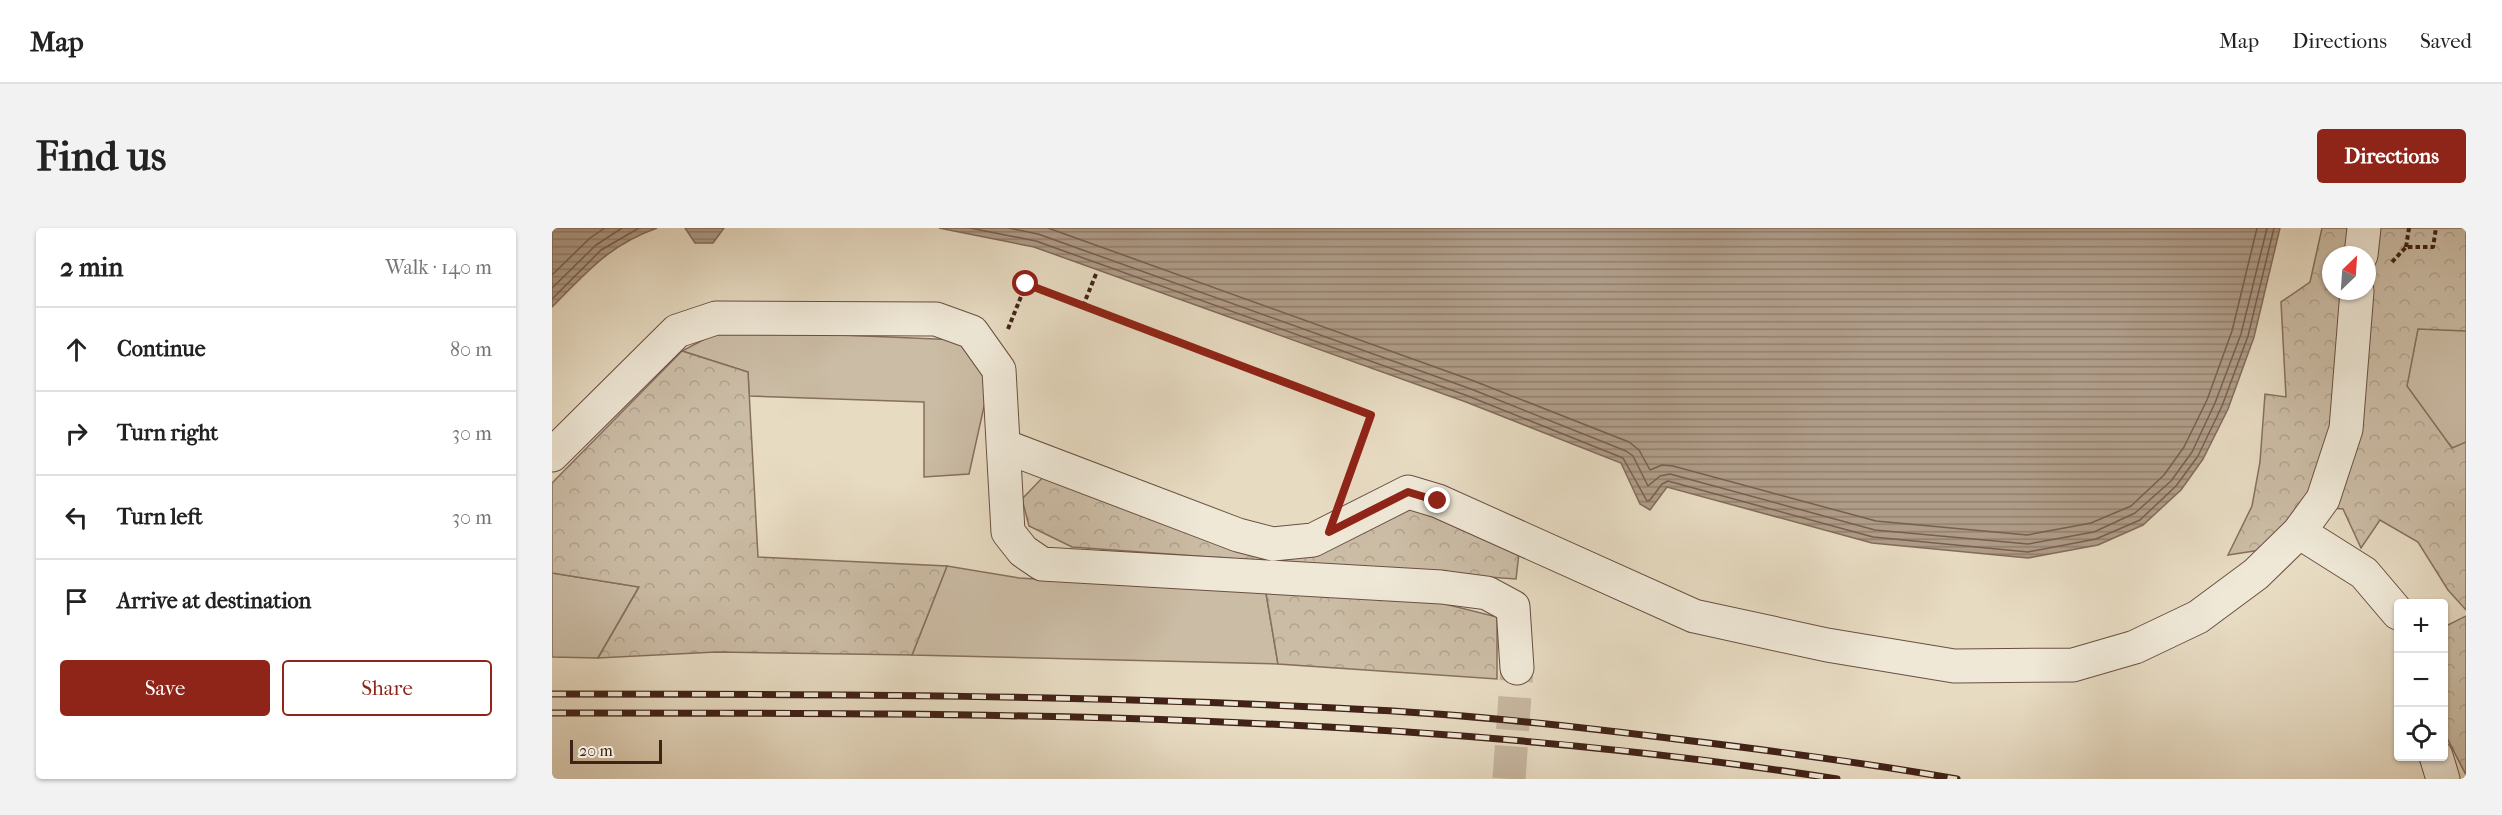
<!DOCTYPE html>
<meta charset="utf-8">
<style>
:root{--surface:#fff;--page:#f2f2f2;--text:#222;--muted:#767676;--line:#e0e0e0;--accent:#8f2418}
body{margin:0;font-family:"IM FELL French Canon",serif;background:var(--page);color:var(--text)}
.controls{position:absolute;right:18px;bottom:18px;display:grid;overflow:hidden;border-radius:6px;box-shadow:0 2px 4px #0004}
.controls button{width:54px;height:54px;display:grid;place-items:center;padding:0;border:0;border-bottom:2px solid var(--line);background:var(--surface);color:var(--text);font:30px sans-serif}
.compass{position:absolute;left:1770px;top:18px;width:54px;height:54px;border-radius:50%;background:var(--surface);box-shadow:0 2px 4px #0004;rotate:25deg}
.scale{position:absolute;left:18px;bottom:15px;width:92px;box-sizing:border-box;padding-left:6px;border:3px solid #412216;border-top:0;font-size:16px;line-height:21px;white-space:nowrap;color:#412216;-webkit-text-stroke:4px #efe8d7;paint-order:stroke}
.stop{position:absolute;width:18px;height:18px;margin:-14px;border:4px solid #8f2418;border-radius:50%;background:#fff}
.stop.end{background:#8f2418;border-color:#fff;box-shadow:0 2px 6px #0008}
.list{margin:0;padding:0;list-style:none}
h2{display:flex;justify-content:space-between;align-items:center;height:78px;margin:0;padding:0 24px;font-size:26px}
h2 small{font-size:20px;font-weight:400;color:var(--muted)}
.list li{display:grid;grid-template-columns:39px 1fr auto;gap:18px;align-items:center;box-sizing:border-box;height:84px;padding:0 24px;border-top:2px solid var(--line)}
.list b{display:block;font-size:22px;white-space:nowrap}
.list em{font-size:20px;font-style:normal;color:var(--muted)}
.actions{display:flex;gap:12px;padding:18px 24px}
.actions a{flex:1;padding:14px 0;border:2px solid var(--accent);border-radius:6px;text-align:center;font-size:21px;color:var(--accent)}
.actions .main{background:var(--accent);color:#fff}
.icon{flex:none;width:33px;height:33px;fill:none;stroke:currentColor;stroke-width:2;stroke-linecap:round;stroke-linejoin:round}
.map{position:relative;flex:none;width:1914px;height:551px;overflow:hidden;border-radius:6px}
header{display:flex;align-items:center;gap:36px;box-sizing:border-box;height:84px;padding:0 30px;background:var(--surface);border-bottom:2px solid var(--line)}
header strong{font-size:28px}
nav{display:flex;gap:33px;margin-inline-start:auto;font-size:21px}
.intro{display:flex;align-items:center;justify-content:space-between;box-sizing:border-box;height:144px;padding:0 36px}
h1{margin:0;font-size:42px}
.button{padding:15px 27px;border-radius:6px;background:var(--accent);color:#fff;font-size:21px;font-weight:700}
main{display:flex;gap:36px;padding:0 36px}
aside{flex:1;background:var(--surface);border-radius:6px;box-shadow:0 2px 4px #0004}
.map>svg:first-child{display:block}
</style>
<header>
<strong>Map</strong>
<nav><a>Map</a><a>Directions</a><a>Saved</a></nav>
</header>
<div class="intro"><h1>Find us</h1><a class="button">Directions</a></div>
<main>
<aside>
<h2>2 min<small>Walk · 140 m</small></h2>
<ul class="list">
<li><svg class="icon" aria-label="ahead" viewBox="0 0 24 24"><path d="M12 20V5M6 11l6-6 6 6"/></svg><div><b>Continue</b></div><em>80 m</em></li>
<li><svg class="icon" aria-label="right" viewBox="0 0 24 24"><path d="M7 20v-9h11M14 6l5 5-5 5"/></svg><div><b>Turn right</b></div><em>30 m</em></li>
<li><svg class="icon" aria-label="left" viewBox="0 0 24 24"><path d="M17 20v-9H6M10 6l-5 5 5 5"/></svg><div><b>Turn left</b></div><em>30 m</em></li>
<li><svg class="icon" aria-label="arrive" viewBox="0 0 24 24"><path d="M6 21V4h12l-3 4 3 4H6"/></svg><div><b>Arrive at destination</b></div></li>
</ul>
<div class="actions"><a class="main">Save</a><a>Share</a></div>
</aside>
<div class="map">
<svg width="1914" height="551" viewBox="0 0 1914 551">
<defs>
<pattern id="forest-crowns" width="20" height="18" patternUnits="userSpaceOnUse" patternTransform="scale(1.5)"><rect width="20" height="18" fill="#cbbca5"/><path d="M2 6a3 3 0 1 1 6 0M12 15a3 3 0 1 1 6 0" fill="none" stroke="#b0a18d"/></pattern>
<pattern id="water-rules" width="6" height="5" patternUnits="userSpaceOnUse" patternTransform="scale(1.5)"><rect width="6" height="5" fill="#af9c88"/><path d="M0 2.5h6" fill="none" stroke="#907f6e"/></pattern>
</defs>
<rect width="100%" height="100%" fill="#e7dbc2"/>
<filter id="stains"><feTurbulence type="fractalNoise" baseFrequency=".00333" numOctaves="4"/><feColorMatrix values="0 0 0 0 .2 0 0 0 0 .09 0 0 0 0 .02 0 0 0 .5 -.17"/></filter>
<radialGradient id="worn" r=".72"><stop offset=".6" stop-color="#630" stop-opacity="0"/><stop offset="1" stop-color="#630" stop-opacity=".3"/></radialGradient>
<!-- grass -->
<path fill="#cbbca5" stroke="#866f5e" stroke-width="1.5" d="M1867 94 1914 100V222L1906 226 1853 167Z
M170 102 408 112 439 147 417 246 372 249V174L197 168 196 144 130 123Z
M395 338 467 350 714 365 726 436 360 427Z
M0 345 87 359 46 430 0 429Z"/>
<!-- forest -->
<path fill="url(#forest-crowns)" stroke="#866f5e" stroke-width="1.5" fill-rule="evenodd" d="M1770 0H1914V103L1866 101 1855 158 1900 220 1914 214V382L1896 362 1866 314 1828 292 1809 320 1791 281 1746 277 1715 321 1676 327 1700 278 1708 234 1713 166 1734 169 1729 74 1758 54ZM1779 27H1815V63H1779Z
M130 123 196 144 206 329 395 338 360 427 164 424 46 430 87 359 0 345V255Z
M493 247 721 328 859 276 967 325 964 351 520 319 477 298 470 271Z
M714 365 885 374 945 389V451L726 436Z
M1914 388V547L1893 506 1892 399Z"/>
<!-- water -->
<path fill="url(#water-rules)" stroke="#836b5a" stroke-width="1.5" d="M0 0H105C57 17 35 44 0 79Z
M133 0H172L161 15H143Z
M387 0H1728L1702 109 1676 181 1651 231 1629 262 1591 297 1546 317 1476 330 1320 315 1115 259 1098 282 1088 276 1069 235 914 174 482 19Z"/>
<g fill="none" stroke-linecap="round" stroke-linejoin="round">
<!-- shore -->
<path stroke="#785f4f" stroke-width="1.5" d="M418 0 484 13 916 168 1071 230 1095 273 1098 272 1110 256 1116 253 1321 309 1476 324 1544 311 1588 292 1624 258 1646 228 1670 178 1696 108 1722 0
M456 0 486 6 919 161 1074 223 1081 228 1096 258 1108 248 1118 246 1323 302 1476 316 1542 304 1583 285 1619 253 1640 224 1663 175 1689 106 1715 0
M496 0 922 153 1077 214 1087 222 1098 242 1110 237 1121 238 1324 293 1475 307 1539 295 1579 278 1612 247 1632 219 1655 172 1680 103 1705 0
M0 47 38 10 53 0
M0 60 44 17 70 0
M0 71 49 22 87 0"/>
<!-- minor-tunnel -->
<path stroke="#c6b6a0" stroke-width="33" stroke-dasharray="33 16" stroke-linecap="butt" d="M957 551 965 440"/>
<defs>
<path id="minor" d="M1809 27 1812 0
M452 218 686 307 721 316 761 312 856 264 886 273 1142 388 1275 417 1402 438 1521 437 1583 419 1646 389 1704 346 1747 304 1771 271 1794 201 1805 63
M0 227 125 103 164 90 384 91 420 104 447 142 456 304 471 323 490 336 889 359 935 365 961 379 965 440
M1747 304 1812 345 1846 385
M1884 528 1891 551"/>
</defs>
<!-- minor casing -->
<use href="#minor" stroke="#6a5041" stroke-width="35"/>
<!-- path -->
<path stroke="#412216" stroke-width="4" stroke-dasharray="4.5 3" stroke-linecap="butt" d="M1854 19 1857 0
M1840 34 1854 19H1881L1884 0
M531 78 544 46
M456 101 474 56 819 187 793 259"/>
<!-- minor -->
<use href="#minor" stroke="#efe8d7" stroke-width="33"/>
<defs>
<path id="rail" d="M0 466C274 466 548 467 821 482 925 487 1029 499 1132 512 1223 523 1314 535 1405 551
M0 485C429 485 860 484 1285 551"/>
</defs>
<!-- rail casing -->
<use href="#rail" stroke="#412216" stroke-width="7"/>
<!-- rail -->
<use href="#rail" stroke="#efe8d7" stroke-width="4.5" stroke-dasharray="14" stroke-linecap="butt"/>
</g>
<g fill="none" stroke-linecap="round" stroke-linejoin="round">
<!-- route -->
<path stroke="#8f2418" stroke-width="8" d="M474 56 819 187 777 304 856 264 886 273"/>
</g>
<rect width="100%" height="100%" filter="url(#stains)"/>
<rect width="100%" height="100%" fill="url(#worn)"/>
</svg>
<div class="controls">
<button>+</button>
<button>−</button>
<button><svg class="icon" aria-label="locate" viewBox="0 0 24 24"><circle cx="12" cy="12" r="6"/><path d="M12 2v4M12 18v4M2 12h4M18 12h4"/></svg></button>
</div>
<svg class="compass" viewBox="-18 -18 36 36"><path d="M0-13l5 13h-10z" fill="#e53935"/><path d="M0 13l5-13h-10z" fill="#767676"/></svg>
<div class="scale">20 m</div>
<div class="stop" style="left:474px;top:56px"></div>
<div class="stop end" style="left:886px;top:273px"></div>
</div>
</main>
